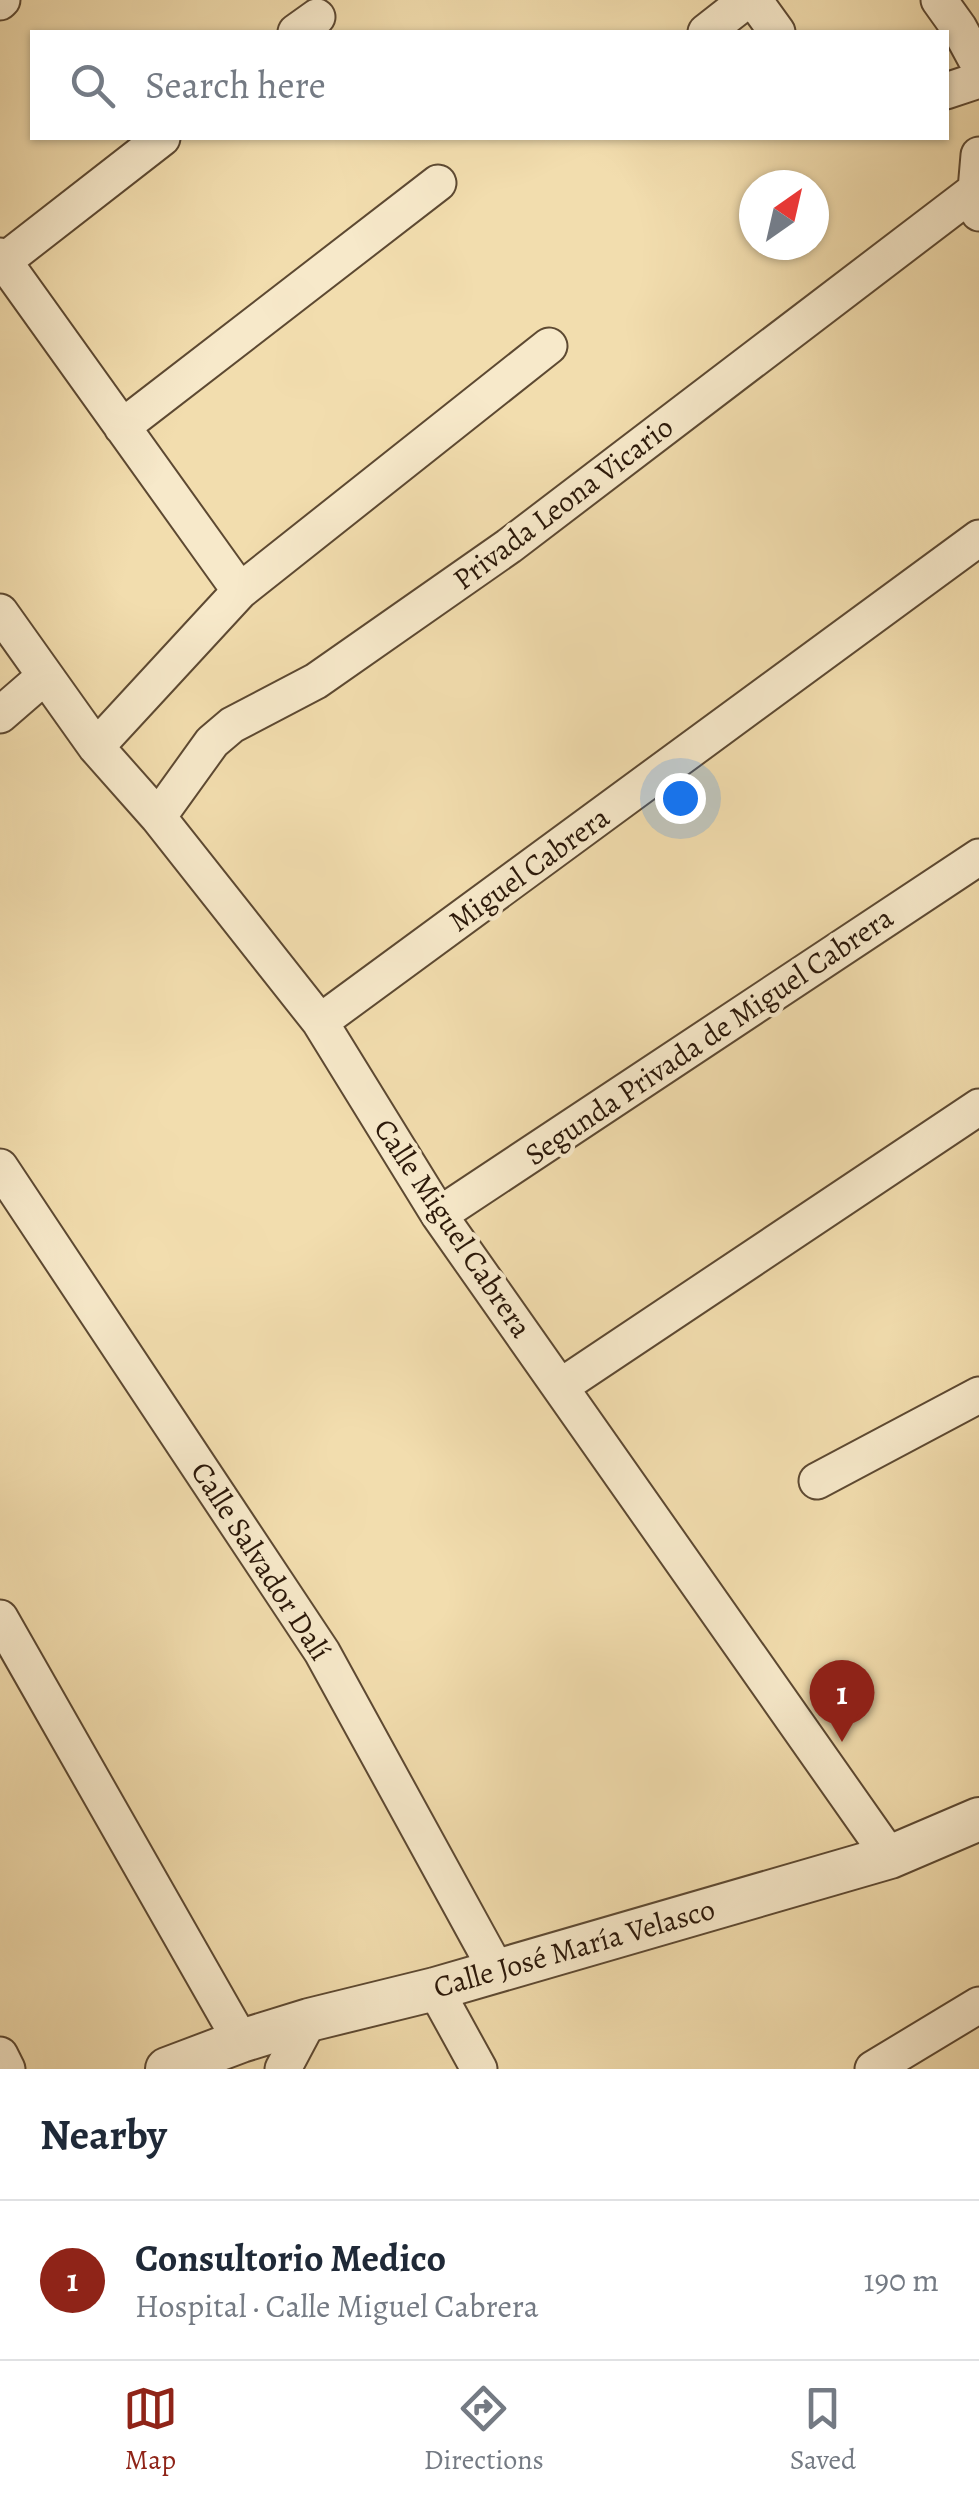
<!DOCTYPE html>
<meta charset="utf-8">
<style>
:root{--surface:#fff;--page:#f2f2f3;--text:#1f2937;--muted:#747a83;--line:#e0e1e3;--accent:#8f2418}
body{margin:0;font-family:Alegreya,serif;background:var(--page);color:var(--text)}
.compass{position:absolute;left:739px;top:170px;width:90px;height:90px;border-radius:50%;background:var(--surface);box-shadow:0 2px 8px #0004;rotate:34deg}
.you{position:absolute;left:680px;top:798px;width:35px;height:35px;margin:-25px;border:8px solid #fff;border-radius:50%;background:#1a73e8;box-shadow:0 0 0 15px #1a73e833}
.badge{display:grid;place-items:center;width:65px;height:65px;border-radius:50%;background:var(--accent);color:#fff;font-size:32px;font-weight:700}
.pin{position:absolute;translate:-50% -82px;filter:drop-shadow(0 2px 5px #0008)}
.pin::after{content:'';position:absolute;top:52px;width:35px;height:30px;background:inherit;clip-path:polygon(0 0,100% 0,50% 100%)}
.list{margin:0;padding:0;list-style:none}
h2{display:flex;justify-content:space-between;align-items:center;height:130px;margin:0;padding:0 40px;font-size:42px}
h2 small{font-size:32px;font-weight:400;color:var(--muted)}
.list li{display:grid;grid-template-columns:65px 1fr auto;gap:30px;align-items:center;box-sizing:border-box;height:160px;padding:0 40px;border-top:2px solid var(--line)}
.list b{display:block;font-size:38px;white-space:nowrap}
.list p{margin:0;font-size:32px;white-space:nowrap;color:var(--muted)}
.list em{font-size:32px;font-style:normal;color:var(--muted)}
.icon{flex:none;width:55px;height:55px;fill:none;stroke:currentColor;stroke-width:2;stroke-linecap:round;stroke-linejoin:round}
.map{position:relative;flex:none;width:979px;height:2069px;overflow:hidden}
.search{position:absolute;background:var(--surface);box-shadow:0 2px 8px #0004;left:30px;right:30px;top:30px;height:110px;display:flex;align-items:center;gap:25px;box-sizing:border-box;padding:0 35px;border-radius:0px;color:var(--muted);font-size:38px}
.sheet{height:290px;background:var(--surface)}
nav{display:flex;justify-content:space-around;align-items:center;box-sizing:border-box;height:140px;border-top:2px solid var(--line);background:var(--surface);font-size:28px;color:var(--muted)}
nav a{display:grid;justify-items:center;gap:5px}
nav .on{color:var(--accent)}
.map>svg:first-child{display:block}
</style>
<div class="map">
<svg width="979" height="2069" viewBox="0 0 979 2069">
<rect width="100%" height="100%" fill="#f2ddae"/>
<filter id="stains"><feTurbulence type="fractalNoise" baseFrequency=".002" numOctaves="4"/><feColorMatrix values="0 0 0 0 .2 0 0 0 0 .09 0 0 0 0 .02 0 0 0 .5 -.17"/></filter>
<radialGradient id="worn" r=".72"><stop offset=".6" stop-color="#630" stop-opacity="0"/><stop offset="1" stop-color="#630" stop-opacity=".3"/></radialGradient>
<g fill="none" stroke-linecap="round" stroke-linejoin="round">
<defs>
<path id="minor" d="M754 0 777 32
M939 0 959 28 979 65
M0 2 2 0
M296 32 317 17
M706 32 747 0
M946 91 979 80
M979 213 976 190 979 155
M0 256 240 591 96 747
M4 261 162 138
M122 427 438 183
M240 591 549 346
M0 612 96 747 158 817 320 1022 439 1215 890 1857
M0 715 45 676
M158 817 212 742 232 725 316 681 509 546 976 190
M320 1022 979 538
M0 1167 322 1652 497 1971
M439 1215 979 857
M560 1387 979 1107
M817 1481 979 1395
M0 1618 241 2041
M435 1989 479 2069
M0 2055 7 2069
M283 2069 309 2020
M873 2069 979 2005"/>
<path id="tertiary" d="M167 2069 241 2041 309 2020 435 1989 890 1857 979 1819"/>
</defs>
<!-- minor casing -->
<use href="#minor" stroke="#5d4932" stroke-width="39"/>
<!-- tertiary casing -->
<use href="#tertiary" stroke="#5d4932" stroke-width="46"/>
<!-- minor -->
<use href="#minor" stroke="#f7e9ca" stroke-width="35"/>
<!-- tertiary -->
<use href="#tertiary" stroke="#f7e9ca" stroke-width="42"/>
</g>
<g text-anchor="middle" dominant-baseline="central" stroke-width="9" stroke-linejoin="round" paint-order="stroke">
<!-- street labels -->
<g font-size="30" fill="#2b1809" stroke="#f7e9ca">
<text transform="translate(563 503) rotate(-37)">Privada Leona Vicario</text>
<text transform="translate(529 869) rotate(-36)">Miguel Cabrera</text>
<text transform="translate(709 1036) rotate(-34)">Segunda Privada de Miguel Cabrera</text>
<text transform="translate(453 1228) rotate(56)">Calle Miguel Cabrera</text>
<text transform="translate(261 1561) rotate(57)">Calle Salvador Dalí</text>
<text transform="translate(574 1948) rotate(-16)">Calle José María Velasco</text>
</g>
</g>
<rect width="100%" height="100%" filter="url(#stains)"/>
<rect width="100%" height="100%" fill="url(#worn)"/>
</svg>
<svg class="compass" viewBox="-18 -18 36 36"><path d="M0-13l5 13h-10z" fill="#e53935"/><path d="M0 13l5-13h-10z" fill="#747a83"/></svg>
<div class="you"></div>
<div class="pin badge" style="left:842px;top:1742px">1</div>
<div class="search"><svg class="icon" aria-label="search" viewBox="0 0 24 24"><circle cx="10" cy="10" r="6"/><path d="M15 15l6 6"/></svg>Search here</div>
</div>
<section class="sheet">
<h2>Nearby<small></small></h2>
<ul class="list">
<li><span class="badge">1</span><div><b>Consultorio Medico</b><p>Hospital · Calle Miguel Cabrera</p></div><em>190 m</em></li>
</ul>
</section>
<nav>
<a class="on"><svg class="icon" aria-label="map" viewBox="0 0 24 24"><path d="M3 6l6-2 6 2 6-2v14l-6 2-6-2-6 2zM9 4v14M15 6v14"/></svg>Map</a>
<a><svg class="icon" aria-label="directions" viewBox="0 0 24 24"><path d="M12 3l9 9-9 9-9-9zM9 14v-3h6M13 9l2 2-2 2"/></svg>Directions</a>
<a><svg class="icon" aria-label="saved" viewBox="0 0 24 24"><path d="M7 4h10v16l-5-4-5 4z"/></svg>Saved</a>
</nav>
